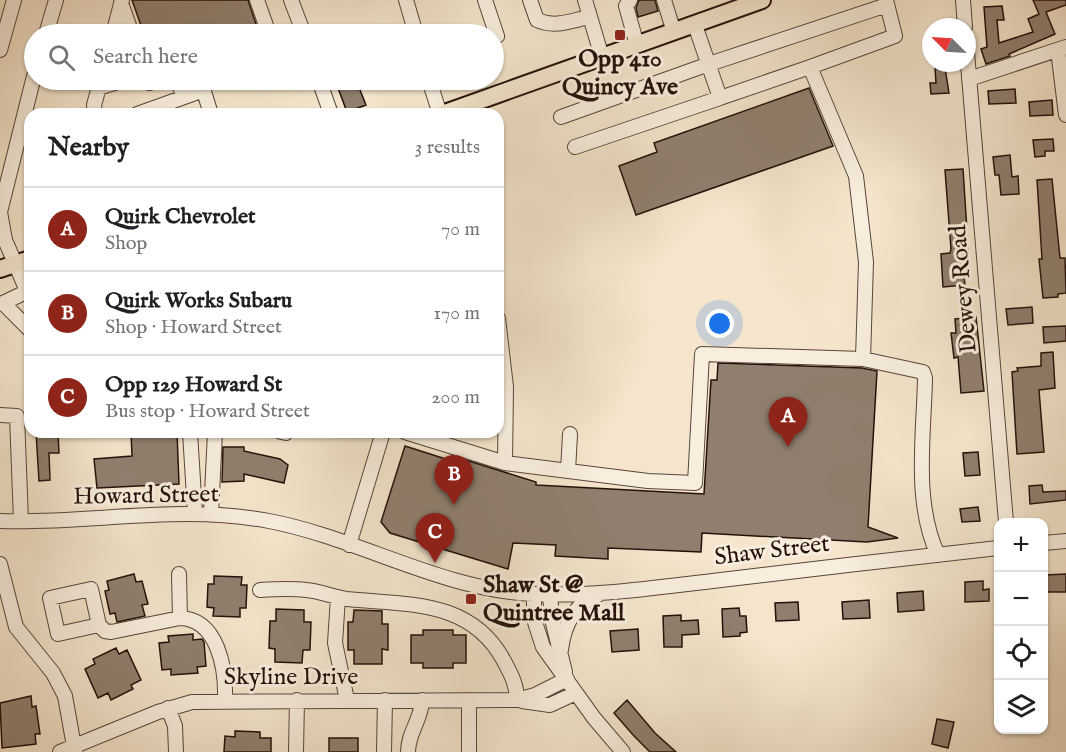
<!DOCTYPE html>
<meta charset="utf-8">
<style>
:root{--surface:#fff;--page:#f6f6f6;--text:#202124;--muted:#757577;--line:#e0e0e0;--accent:#8f2418}
body{margin:0;font-family:"IM FELL English",serif;background:var(--page);color:var(--text)}
.controls{position:absolute;right:18px;bottom:18px;display:grid;overflow:hidden;border-radius:12px;box-shadow:0 2px 4px #0004}
.controls button{width:54px;height:54px;display:grid;place-items:center;padding:0;border:0;border-bottom:2px solid var(--line);background:var(--surface);color:var(--text);font:30px sans-serif}
.compass{position:absolute;left:922px;top:18px;width:54px;height:54px;border-radius:50%;background:var(--surface);box-shadow:0 2px 4px #0004;rotate:294deg}
.you{position:absolute;left:720px;top:324px;width:21px;height:21px;margin:-15px;border:4px solid #fff;border-radius:50%;background:#1a73e8;box-shadow:0 0 0 9px #1a73e833}
.badge{display:grid;place-items:center;width:39px;height:39px;border-radius:50%;background:var(--accent);color:#fff;font-size:20px;font-weight:700}
.pin{position:absolute;translate:-50% -50px;filter:drop-shadow(0 2px 3px #0008)}
.pin::after{content:'';position:absolute;top:32px;width:21px;height:18px;background:inherit;clip-path:polygon(0 0,100% 0,50% 100%)}
.list{margin:0;padding:0;list-style:none}
h2{display:flex;justify-content:space-between;align-items:center;height:78px;margin:0;padding:0 24px;font-size:26px}
h2 small{font-size:20px;font-weight:400;color:var(--muted)}
.list li{display:grid;grid-template-columns:39px 1fr auto;gap:18px;align-items:center;box-sizing:border-box;height:84px;padding:0 24px;border-top:2px solid var(--line)}
.list b{display:block;font-size:22px;white-space:nowrap}
.list p{margin:0;font-size:20px;white-space:nowrap;color:var(--muted)}
.list em{font-size:20px;font-style:normal;color:var(--muted)}
.icon{flex:none;width:33px;height:33px;fill:none;stroke:currentColor;stroke-width:2;stroke-linecap:round;stroke-linejoin:round}
.map{position:relative;flex:none;width:1066px;height:752px;overflow:hidden}
.search{position:absolute;background:var(--surface);box-shadow:0 2px 4px #0004;left:24px;top:24px;width:480px;height:66px;display:flex;align-items:center;gap:15px;box-sizing:border-box;padding:0 21px;border-radius:33px;color:var(--muted);font-size:22px}
.panel{position:absolute;background:var(--surface);box-shadow:0 2px 4px #0004;left:24px;top:108px;width:480px;height:330px;border-radius:18px}
.map>svg:first-child{display:block}
</style>
<div class="map">
<svg width="1066" height="752" viewBox="0 0 1066 752">
<rect width="100%" height="100%" fill="#f4e5cc"/>
<filter id="stains"><feTurbulence type="fractalNoise" baseFrequency=".00333" numOctaves="4"/><feColorMatrix values="0 0 0 0 .2 0 0 0 0 .09 0 0 0 0 .02 0 0 0 .5 -.17"/></filter>
<radialGradient id="worn" r=".72"><stop offset=".6" stop-color="#630" stop-opacity="0"/><stop offset="1" stop-color="#630" stop-opacity=".3"/></radialGradient>
<!-- building -->
<path fill="#907f6f" stroke="#24110a" stroke-width="1.5" d="M132 0H248L258 30 247 34H144Z
M639 0H655L658 11 638 17 636 8Z
M1033 0H1066V5L1046 12 1055 34 1009 54 1010 56 986 64 981 49 987 47 984 7 1002 6 1004 20H997L999 43 1033 32 1028 19 1039 14Z
M945 68 949 93 931 94 930 83H936L935 69Z
M335 80H356L366 105 347 112Z
M809 88 833 146 636 215 619 166 657 152 654 143Z
M1015 89 1016 103 989 104 988 91Z
M1052 100 1053 115 1030 116 1029 102Z
M1053 139 1054 151H1045V156L1035 157 1033 140Z
M1010 155 1012 177 1018 176 1019 194 1001 195 999 175H995L993 157Z
M963 169 969 261H962L965 285 943 287 941 254 950 253 951 249 945 170Z
M1052 179 1060 258H1065L1066 293 1058 294V297L1043 298 1039 259H1042L1037 180Z
M1032 307 1033 323 1008 325 1006 309Z
M976 317 984 391 961 393 958 357 954 358 951 333H956L955 319Z
M1066 326V341L1044 343 1043 327Z
M1053 352 1055 388 1039 390 1044 452 1017 454 1012 372 1018 371 1017 368 1041 366V353Z
M718 363 862 368 877 371 868 527 898 538 867 542 702 533 701 552 608 548V559L555 556 556 545 513 543 508 569 390 533 381 522 405 446 452 461 453 456 536 482V485L704 494 711 380H717Z
M36 432H58L59 453H49L50 480 39 481Z
M131 432H177L179 484 97 488 94 459 132 456Z
M223 447H244V451L280 459 288 465 284 483 244 474V481L222 482Z
M978 452 980 475 965 476 963 453Z
M1042 485 1043 492 1066 491V500L1030 504 1029 486Z
M978 507 980 521 962 522 960 509Z
M134 574 136 582 142 581 148 604 142 605 145 616 117 622 115 613 110 614 105 591 109 590 107 581Z
M1066 574V592H1047L1046 575Z
M214 576 242 577 241 585H247L246 608H240V617L213 616 214 608 207 607 208 584H214Z
M983 581V590L989 589V601L965 602V582Z
M923 591 924 610 898 612 897 593Z
M869 600 870 618 843 619 842 602Z
M798 602 799 620 776 621 775 603Z
M739 608 740 616H746L747 632 740 633V636L723 637 722 609Z
M276 609 304 610V622H311L310 650H303L302 663 275 662V649L269 648 270 621H276Z
M354 610 382 611V624H388V650L382 649V664H354V650H348V622H353Z
M681 615V621L698 620 699 634 682 635V647H664L663 616Z
M638 629 639 650 612 652 610 631Z
M423 630H453V635H466V663H453V668H423V663H411V635H423Z
M193 634V640L202 639 204 642 206 666 197 667 198 673 171 675V669L162 670 159 643 169 642 168 636Z
M116 648 119 654 127 650 141 680 131 685 133 689 111 700 108 693 98 698 85 669 95 664 93 659Z
M31 696 32 707 36 706 40 734H35L36 744 2 748 0 703Z
M627 700 655 733 676 752H650L634 736 614 713Z
M937 719 954 722 948 748 932 744Z
M235 731 260 732V738H271V752H224L225 736 235 737Z
M329 738H358V752H329Z"/>
<g fill="none" stroke-linecap="round" stroke-linejoin="round">
<defs>
<path id="minor" d="M257 0 269 34
M291 0 304 34
M406 0 416 34
M485 0 497 36 494 38
M530 0 537 20C555 28 570 21 589 17
M585 0 602 57
M630 0 626 6 637 45
M664 0 674 32
M963 0 965 27
M121 3 132 34
M695 25 720 98 810 67
M46 34 56 0
M113 34 122 0
M0 50 14 0
M1058 50 1066 115
M967 52 1006 522
M969 79 1066 47
M148 80 149 83 159 80
M177 80 184 97
M208 80 201 82 211 114
M319 80 331 114
M429 80 440 114
M98 88 124 80
M95 114 94 105 101 80
M137 114 204 90
M561 117 709 64 887 5
M575 147 720 98
M30 290 3 303 30 330
M27 291 5 240 0 212 34 76
M863 359 923 372 925 378C924 435 913 502 938 555
M0 415 17 416 21 521
M190 432 195 513
M281 432 286 433
M405 432 505 463 506 387 498 318
M505 463 648 481 695 483 702 354 863 359 866 262 856 176 810 67 895 36 886 0
M568 471 570 434
M211 514 215 432
M0 521C90 524 179 504 269 521 358 538 442 590 533 594 596 597 659 587 721 580 813 569 906 558 998 548
M1044 543 1066 541
M349 545 383 432
M0 564 16 627 53 673 65 696 75 752
M91 589 99 625 58 634 50 598Z
M260 590C275 589 291 588 306 590 320 591 333 597 347 599 407 605 471 599 504 661 511 674 517 685 517 700
M534 594V619L543 647 594 718 623 752
M550 594 552 619 565 672
M338 597 335 643 347 700
M180 618C218 619 226 669 225 699
M99 625 105 631 111 632 180 618 179 574
M561 650C564 625 574 604 598 595
M522 701 550 705 576 693
M168 708 175 726 176 752
M60 752 158 712 192 702 517 700 535 695 567 679
M296 752 297 700
M384 752 385 700
M408 752C408 732 422 719 422 700
M469 752V700"/>
<path id="major" d="M442 114 762 0
M0 269 30 259"/>
</defs>
<!-- minor casing -->
<use href="#minor" stroke="#58463a" stroke-width="16"/>
<!-- major casing -->
<use href="#major" stroke="#24110a" stroke-width="20"/>
<!-- minor -->
<use href="#minor" stroke="#f8eede" stroke-width="14"/>
<!-- major -->
<use href="#major" stroke="#f4e5cc" stroke-width="16"/>
</g>
<!-- markers -->
<g fill="#8f2418" stroke="#f8eede" stroke-width="2">
<rect x="614" y="29" width="12" height="12" rx="3"/>
<rect x="465" y="593" width="12" height="12" rx="3"/>
</g>
<g text-anchor="middle" dominant-baseline="central" stroke-width="6" stroke-linejoin="round" paint-order="stroke">
<!-- poi labels -->
<g font-size="24" font-weight="bold" fill="#24110a" stroke="#f8eede">
<text x="620" y="59">Opp 410<tspan x="620" dy="28">Quincy Ave</tspan></text>
<text x="483" y="585" text-anchor="start">Shaw St @<tspan x="483" dy="28">Quintree Mall</tspan></text>
</g>
<!-- street labels -->
<g font-size="24" fill="#24110a" stroke="#f8eede">
<text transform="translate(964 289) rotate(-95)">Dewey Road</text>
<text transform="translate(146 496) rotate(-1)">Howard Street</text>
<text transform="translate(772 551) rotate(-7)">Shaw Street</text>
<text x="291" y="677">Skyline Drive</text>
</g>
</g>
<rect width="100%" height="100%" filter="url(#stains)"/>
<rect width="100%" height="100%" fill="url(#worn)"/>
</svg>
<div class="controls">
<button>+</button>
<button>−</button>
<button><svg class="icon" aria-label="locate" viewBox="0 0 24 24"><circle cx="12" cy="12" r="6"/><path d="M12 2v4M12 18v4M2 12h4M18 12h4"/></svg></button>
<button><svg class="icon" aria-label="layers" viewBox="0 0 24 24"><path d="M12 4l9 5-9 5-9-5zM3 14l9 5 9-5"/></svg></button>
</div>
<svg class="compass" viewBox="-18 -18 36 36"><path d="M0-13l5 13h-10z" fill="#e53935"/><path d="M0 13l5-13h-10z" fill="#757577"/></svg>
<div class="you"></div>
<div class="pin badge" style="left:788px;top:447px">A</div>
<div class="pin badge" style="left:454px;top:505px">B</div>
<div class="pin badge" style="left:435px;top:563px">C</div>
<div class="search"><svg class="icon" aria-label="search" viewBox="0 0 24 24"><circle cx="10" cy="10" r="6"/><path d="M15 15l6 6"/></svg>Search here</div>
<section class="panel">
<h2>Nearby<small>3 results</small></h2>
<ul class="list">
<li><span class="badge">A</span><div><b>Quirk Chevrolet</b><p>Shop</p></div><em>70 m</em></li>
<li><span class="badge">B</span><div><b>Quirk Works Subaru</b><p>Shop · Howard Street</p></div><em>170 m</em></li>
<li><span class="badge">C</span><div><b>Opp 129 Howard St</b><p>Bus stop · Howard Street</p></div><em>200 m</em></li>
</ul>
</section>
</div>
